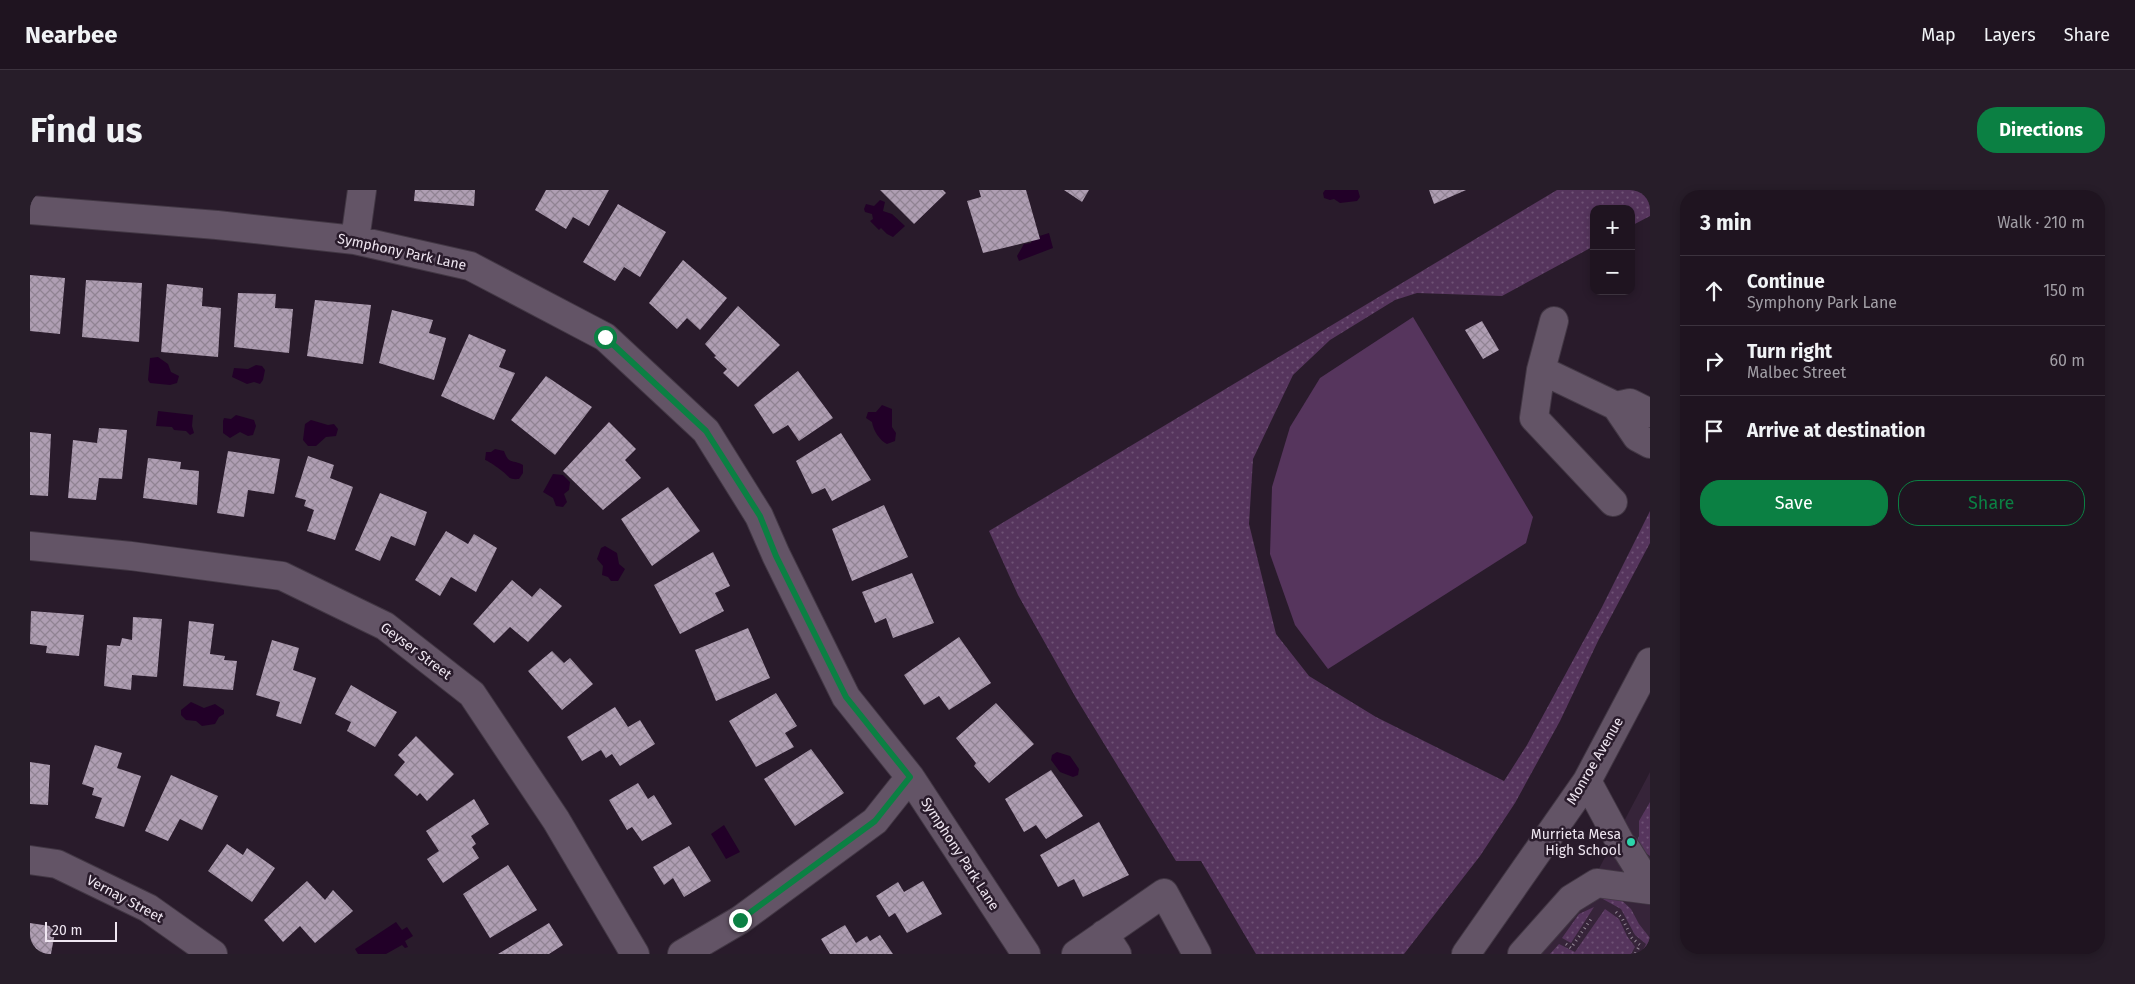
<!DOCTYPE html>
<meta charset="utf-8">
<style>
:root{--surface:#1f1420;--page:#271d29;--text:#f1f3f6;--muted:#a19ea5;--line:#3c333e;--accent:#0b8043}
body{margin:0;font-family:"Fira Sans",sans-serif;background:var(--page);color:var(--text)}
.controls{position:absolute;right:15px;top:15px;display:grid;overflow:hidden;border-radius:10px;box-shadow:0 2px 8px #0003}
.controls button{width:45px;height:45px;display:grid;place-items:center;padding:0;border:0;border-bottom:1px solid var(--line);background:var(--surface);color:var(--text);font:25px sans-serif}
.scale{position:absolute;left:15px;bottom:12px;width:72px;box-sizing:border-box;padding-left:5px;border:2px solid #efe6f1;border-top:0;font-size:14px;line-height:18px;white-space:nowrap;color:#efe6f1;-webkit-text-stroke:4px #291b2b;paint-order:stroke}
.stop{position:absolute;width:15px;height:15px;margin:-11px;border:4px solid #0b8043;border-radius:50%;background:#fff}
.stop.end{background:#0b8043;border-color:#fff;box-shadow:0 1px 5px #0008}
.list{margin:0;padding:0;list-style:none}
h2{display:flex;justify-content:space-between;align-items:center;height:65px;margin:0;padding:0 20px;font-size:21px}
h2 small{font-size:16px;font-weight:400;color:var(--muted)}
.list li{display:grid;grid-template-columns:32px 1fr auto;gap:15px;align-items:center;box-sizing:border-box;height:70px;padding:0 20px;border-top:1px solid var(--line)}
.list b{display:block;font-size:19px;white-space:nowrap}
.list p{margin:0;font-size:16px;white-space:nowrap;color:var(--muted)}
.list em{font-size:16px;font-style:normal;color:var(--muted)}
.actions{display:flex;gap:10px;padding:15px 20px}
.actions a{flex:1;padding:11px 0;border:1px solid var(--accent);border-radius:20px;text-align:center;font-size:18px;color:var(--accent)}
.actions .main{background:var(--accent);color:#fff}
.icon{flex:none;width:28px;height:28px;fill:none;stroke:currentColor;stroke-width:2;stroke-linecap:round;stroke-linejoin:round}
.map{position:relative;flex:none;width:1620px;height:764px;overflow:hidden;border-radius:20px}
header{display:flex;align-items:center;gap:30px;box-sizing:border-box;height:70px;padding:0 25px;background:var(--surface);border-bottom:1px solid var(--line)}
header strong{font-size:24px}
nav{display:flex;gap:28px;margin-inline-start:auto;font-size:18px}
.intro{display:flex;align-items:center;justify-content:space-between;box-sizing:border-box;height:120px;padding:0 30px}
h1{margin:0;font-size:35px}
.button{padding:12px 22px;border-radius:20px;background:var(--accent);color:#fff;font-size:18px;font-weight:700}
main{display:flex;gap:30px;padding:0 30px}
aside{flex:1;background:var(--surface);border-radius:20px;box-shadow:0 2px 8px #0003}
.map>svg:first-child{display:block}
</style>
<header>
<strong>Nearbee</strong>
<nav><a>Map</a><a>Layers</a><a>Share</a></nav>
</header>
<div class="intro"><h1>Find us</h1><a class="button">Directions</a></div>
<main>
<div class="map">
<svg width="1620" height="764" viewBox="0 0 1620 764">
<defs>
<pattern id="grass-dots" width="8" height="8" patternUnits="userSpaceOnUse" patternTransform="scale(1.25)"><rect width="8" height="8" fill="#56355d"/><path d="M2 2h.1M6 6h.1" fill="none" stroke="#6f5275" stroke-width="1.8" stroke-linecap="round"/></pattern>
<pattern id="building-cross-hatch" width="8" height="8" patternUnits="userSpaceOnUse" patternTransform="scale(1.25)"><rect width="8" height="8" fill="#af9eb3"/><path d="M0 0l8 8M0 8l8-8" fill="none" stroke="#908393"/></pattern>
</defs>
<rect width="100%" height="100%" fill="#291b2b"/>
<!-- built -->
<path fill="#362439" d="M1620 582V764H1508L1555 705Z"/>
<!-- grass -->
<path fill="url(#grass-dots)" d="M1527 0H1620V26L1601 36V19H1564V56L1472 106 1387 103 1365 110 1300 150 1263 185 1223 269 1219 334 1246 444 1279 486 1346 527 1474 591 1497 555 1572 417 1620 321V353L1568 451 1530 531 1485 613 1450 666 1374 764H1226L1171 671H1146L1046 508 988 405 959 341Z
M1620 612V666L1605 655 1609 646V631Z
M1573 704 1589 708 1601 719 1609 734 1620 748V764H1611L1616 754 1605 745 1591 719 1571 708Z
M1564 717 1541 753 1532 748 1549 724Z
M1575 719 1589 729 1597 746 1605 757 1601 764H1520L1529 754 1545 762Z"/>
<!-- garden -->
<path fill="#56355d" d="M1383 127 1503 327 1496 353 1298 479 1265 435 1240 364 1242 297 1260 237 1290 188Z"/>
<!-- water -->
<path fill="#220028" d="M1295 0H1328L1330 7 1327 11 1310 13 1304 9 1300 10 1294 8 1293 3Z
M850 10 855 12 853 21 862 24 875 36 863 47 857 44 851 38 849 40 840 31 843 29 842 24 835 22 834 19 836 14 844 16Z
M1019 43 1023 58 989 71 987 66 994 54 1001 53 1003 48Z
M128 167 138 174 141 182 149 186 147 193 140 195 120 193 118 190 120 168Z
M226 175 232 176 235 180 233 190 230 194 224 192 217 194 202 187 204 178 218 179Z
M852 215 862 219V237L866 243 865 251 857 254C850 251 843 240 842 232L836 228 838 222H846Z
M128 221 163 225 162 236 164 243 160 245 156 241 144 240 142 237 126 236Z
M206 225 224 230 226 236 223 245 218 246 210 242 200 248 193 243V231L194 228 201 229Z
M281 230 298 235 304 234 308 239 306 246 296 247 286 256H278L273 250 275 234Z
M465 259 474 261C479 275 482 269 493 275V283L489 289C478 290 479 286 472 281 470 279 457 270 455 270L456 262H461Z
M523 284 533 285 540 292 539 300 534 304 537 312 533 317 526 316 523 308 513 302Z
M575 356 587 363 589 374 595 379 588 391H581L578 387 572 385 573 376 567 369 571 358Z
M161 512 174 518 185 514 194 520V524L189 527 185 534 172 536 166 531 156 530 151 525V520Z
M1027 562 1040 566 1049 579 1048 585 1043 587 1030 582 1021 570 1022 565Z
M694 635 710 662 696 669 681 644Z
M366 732 372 740 377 737 383 746 375 751 378 757 375 758 372 755 356 764H328L325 759Z"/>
<!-- building -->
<path fill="url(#building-cross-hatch)" d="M385 0H445L444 16 384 11Z
M516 0H579L559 36 543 27 536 39 505 20Z
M850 0H913L916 3 884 34Z
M949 0H996L1010 49 953 63 937 11 951 7Z
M1034 0H1059L1052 12Z
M1399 0H1436L1404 14Z
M588 14 636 42 610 87 594 77 585 91 553 72Z
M653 70 697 108 670 140 657 128 647 139 619 113Z
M0 85 35 88 30 144 0 141Z
M56 90 112 93 109 152 52 147Z
M137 94 173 98 172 116 191 118 188 167 131 162Z
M208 103 246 104 245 118 263 119 259 163 204 157Z
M285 110 341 115 333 174 277 166Z
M708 116 750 155 708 197 693 183 697 179 684 167 686 166 675 154Z
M362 120 403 130 399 143 416 148 404 190 349 173Z
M1452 131 1469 160 1453 169 1435 140Z
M439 144 476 160 469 177 485 183 464 230 411 206Z
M768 181 803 228 769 251 758 235 743 244 724 215Z
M516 186 562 217 525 265 481 230Z
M579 232 606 259 595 270 611 288 573 320 533 281Z
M69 238 97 240 92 289 69 288 66 310 38 308 43 250 67 253Z
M0 242 21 244 18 306 0 305Z
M811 243 841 290 802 311 795 298 782 304 766 271Z
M198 261 250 269 244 304 218 300 214 327 187 323Z
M278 266 304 275 300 288 323 297 305 350 277 341 284 320 274 316 276 310 265 307Z
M118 268 151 272 150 279 169 281 167 315 113 308Z
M638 297 670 341 622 376 591 329Z
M350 303 397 322 385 356 361 346 350 371 325 360Z
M854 315 878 367 822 391 802 339Z
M416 341 438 354 444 344 467 358 446 402 421 387 410 406 385 390Z
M683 362 700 396 685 403 694 421 650 444 624 395Z
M882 383 904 433 863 448 856 428 845 433 832 402Z
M482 390 502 407 510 398 532 416 498 452 480 437 464 453 443 434Z
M1 421 54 425 49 466 16 463 17 456 0 454Z
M103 427 132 429 127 487 102 485 101 500 74 496 77 455 90 456 92 448 102 450Z
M159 431 184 434 180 464 195 466 194 470 207 471 203 500 153 496Z
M718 438 740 488 686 511 665 460Z
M929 447 961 493 919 520 909 506 894 515 874 485Z
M242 450 269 458 263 480 286 488 271 534 246 526 250 512 226 505Z
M522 461 534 473 540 468 563 494 532 520 498 481Z
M321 495 367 522 345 557 317 541 321 532 305 524Z
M746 503 767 536 755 543 764 557 726 577 699 531Z
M966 513 1004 554 959 593 944 576 946 573 926 548Z
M585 517 598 537 610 530 625 554 590 576 582 564 576 568 571 560 552 571 537 547Z
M386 546 424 584 397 611 390 603 387 606 364 585 375 572 368 565Z
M65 555 92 563 87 578 111 586 94 637 65 628 72 608 62 605 64 598 52 594Z
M781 559 814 603 765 636 734 589Z
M0 572 20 575 18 615 0 614Z
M1021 580 1053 626 1016 649 1006 635 994 642 975 609Z
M141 585 188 606 172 640 150 629 138 651 115 641Z
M608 593 618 609 624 605 642 634 612 651 602 637 597 640 579 610Z
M444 609 459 634 441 646 446 654 442 657 449 668 413 693 397 669 409 661 396 641Z
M1069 632 1099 685 1053 707 1044 689 1028 697 1010 665Z
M197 654 213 665 217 658 245 678 222 712 178 681Z
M659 656 681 691 654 707 643 688 634 695 623 677Z
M478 675 507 720 460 748 433 704Z
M277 691 295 710 303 700 323 721 285 753 270 736 253 752 234 730Z
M893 691 912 724 877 743 865 723 859 727 846 706 868 692 874 702Z
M0 733 26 737 21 764H0Z
M519 733 533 755 519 764H468Z
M815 735 826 753 837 746 840 751 850 745 863 764H800L791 749Z"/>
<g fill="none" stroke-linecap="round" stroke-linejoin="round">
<defs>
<path id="minor" d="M0 20 187 35 325 50 440 76 575 147 676 241 729 326 746 365 816 507 880 587 996 764
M325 50 332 0
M1524 131 1511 180 1504 228 1583 312
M1511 180 1586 216 1607 247 1620 254
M1586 216 1600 213 1620 223
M0 356 101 366 252 386 355 436 442 504 526 630 605 764
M1557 591 1591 654 1597 660 1620 697
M0 670 27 674 118 718 183 764
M1074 744 1087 764
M652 764 710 730 845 631 880 587
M1046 764 1134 703 1167 764
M1436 764 1557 591 1620 472
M1492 764 1541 709 1567 693 1620 700"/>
</defs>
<!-- minor casing -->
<use href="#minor" stroke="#423744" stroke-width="30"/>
<!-- path -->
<path stroke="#958a97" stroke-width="3" stroke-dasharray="1 4" stroke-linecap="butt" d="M1586 722 1592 728 1602 748 1610 755 1605 764
M1536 754 1541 758 1561 729"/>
<!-- minor -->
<use href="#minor" stroke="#635466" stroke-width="28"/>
</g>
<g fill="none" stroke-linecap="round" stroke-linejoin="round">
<!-- route -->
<path stroke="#0b8043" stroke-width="6" d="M575 147 676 241 730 326 746 366 816 507 880 587 845 631 710 730"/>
</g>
<!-- markers -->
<circle fill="#2cd5ab" stroke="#291b2b" stroke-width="2" cx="1601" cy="652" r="5"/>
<g text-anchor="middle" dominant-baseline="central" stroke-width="5" stroke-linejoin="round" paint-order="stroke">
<!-- street labels -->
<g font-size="14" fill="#efe6f1" stroke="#291b2b">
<text transform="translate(372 62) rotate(12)">Symphony Park Lane</text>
<text transform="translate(386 461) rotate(37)">Geyser Street</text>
<text transform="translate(1565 571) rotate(-60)">Monroe Avenue</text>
<text transform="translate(930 664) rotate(57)">Symphony Park Lane</text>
<text transform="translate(95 709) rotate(28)">Vernay Street</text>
</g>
<!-- poi labels -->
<g font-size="14" fill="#efe6f1" stroke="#291b2b" text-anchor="end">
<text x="1591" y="644">Murrieta Mesa<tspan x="1591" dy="16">High School</tspan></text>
</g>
</g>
</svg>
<div class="controls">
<button>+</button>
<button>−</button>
</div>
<div class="scale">20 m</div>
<div class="stop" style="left:575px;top:147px"></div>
<div class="stop end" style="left:710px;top:730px"></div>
</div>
<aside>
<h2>3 min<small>Walk · 210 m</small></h2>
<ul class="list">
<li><svg class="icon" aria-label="ahead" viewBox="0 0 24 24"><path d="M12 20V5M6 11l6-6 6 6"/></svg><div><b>Continue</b><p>Symphony Park Lane</p></div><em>150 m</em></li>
<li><svg class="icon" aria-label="right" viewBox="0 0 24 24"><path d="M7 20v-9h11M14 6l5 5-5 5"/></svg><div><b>Turn right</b><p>Malbec Street</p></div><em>60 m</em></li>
<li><svg class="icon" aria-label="arrive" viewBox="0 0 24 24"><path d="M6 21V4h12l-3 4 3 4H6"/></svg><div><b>Arrive at destination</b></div></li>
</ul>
<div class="actions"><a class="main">Save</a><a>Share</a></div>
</aside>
</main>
